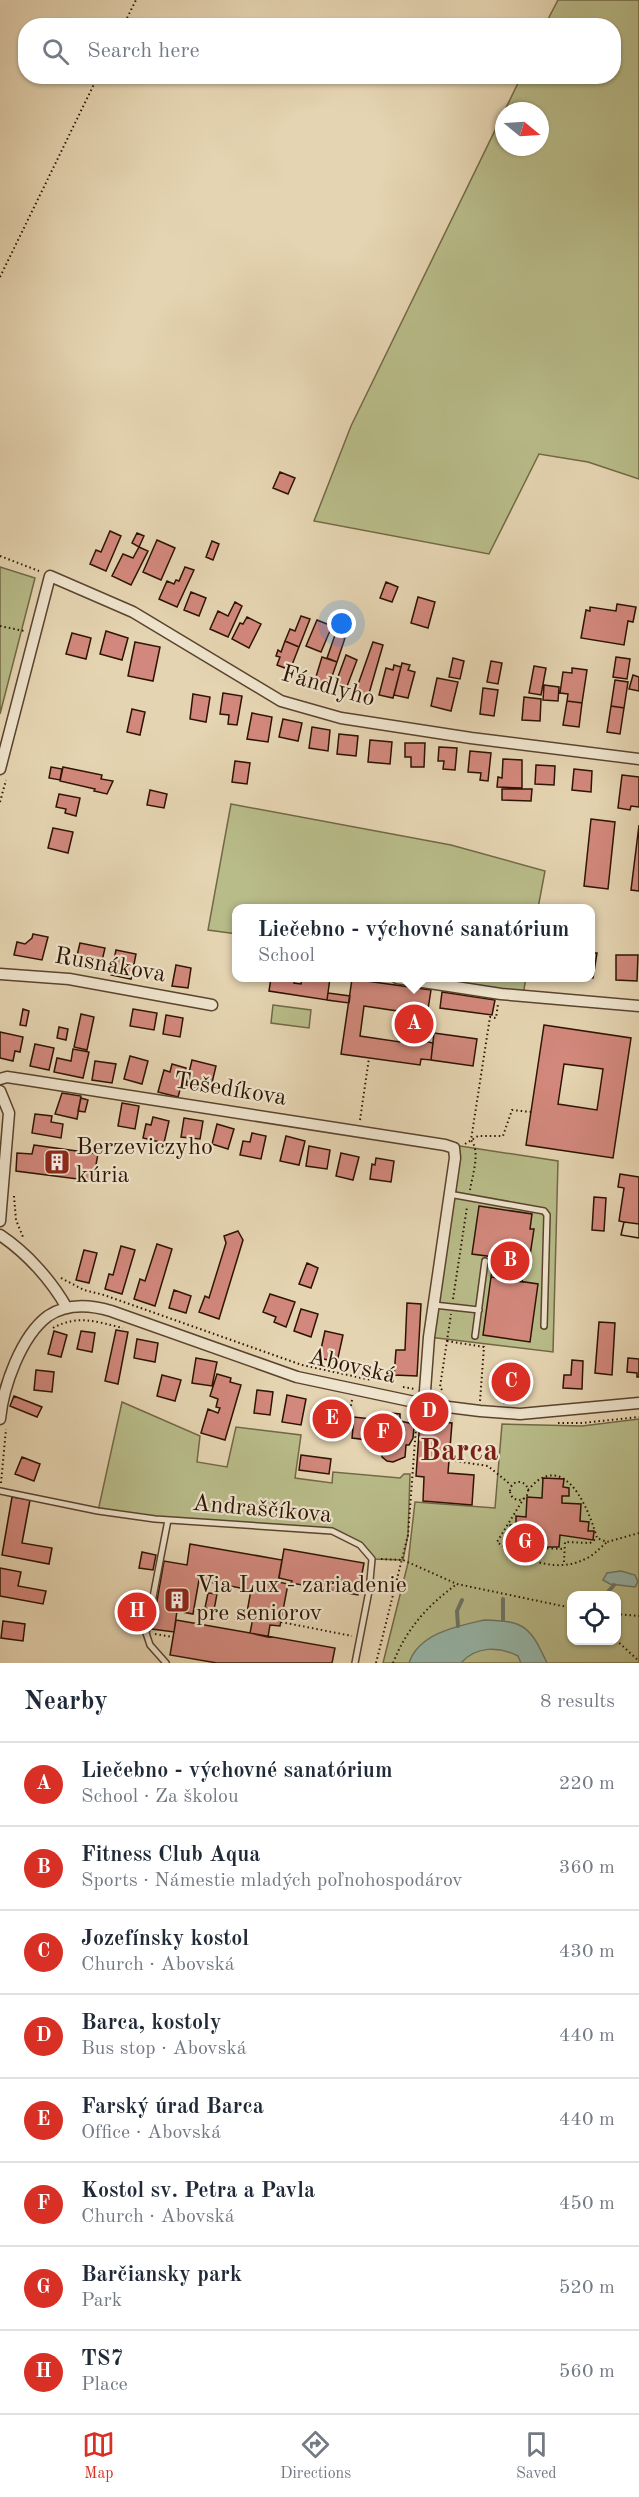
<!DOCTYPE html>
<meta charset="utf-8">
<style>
:root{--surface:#fff;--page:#f6f6f7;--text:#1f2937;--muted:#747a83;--line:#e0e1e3;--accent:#d93025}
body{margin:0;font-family:"Old Standard TT",serif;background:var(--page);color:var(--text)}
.controls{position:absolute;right:18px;bottom:18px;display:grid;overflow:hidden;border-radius:12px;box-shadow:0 2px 4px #0004}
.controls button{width:54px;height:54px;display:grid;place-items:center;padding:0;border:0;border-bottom:2px solid var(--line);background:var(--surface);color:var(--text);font:30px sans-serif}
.compass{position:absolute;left:495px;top:102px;width:54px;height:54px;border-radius:50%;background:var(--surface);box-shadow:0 2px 4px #0004;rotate:108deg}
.you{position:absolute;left:342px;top:624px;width:21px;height:21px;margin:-15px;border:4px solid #fff;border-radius:50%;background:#1a73e8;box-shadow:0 0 0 9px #1a73e833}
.badge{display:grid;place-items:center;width:39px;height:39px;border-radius:50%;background:var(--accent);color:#fff;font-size:20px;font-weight:700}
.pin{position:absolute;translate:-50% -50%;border:3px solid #fff;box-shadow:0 2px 6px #0006}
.popup{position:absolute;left:232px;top:904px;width:363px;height:78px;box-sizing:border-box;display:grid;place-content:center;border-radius:12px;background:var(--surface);filter:drop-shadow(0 2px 4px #0005);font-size:20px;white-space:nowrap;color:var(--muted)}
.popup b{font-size:22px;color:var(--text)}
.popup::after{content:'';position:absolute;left:50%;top:100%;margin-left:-12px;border:12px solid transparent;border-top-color:var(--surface)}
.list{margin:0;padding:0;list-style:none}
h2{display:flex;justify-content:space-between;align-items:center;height:78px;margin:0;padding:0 24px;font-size:26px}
h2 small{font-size:20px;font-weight:400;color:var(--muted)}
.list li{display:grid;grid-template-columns:39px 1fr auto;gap:18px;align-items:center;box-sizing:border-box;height:84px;padding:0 24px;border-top:2px solid var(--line)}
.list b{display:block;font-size:22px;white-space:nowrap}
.list p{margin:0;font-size:20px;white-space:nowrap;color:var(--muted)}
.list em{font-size:20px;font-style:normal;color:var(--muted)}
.icon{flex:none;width:33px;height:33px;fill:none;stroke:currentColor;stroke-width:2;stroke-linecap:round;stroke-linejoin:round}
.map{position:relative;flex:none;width:639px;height:1663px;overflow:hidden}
.search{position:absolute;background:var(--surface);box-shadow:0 2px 4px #0004;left:18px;right:18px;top:18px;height:66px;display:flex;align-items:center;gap:15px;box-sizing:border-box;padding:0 21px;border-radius:24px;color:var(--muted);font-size:22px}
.sheet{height:750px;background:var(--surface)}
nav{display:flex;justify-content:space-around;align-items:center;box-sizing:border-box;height:84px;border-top:2px solid var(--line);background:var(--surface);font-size:16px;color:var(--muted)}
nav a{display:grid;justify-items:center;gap:3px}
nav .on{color:var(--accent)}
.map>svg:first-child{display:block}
</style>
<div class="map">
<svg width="639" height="1663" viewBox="0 0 639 1663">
<rect width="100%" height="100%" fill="#e5d4b1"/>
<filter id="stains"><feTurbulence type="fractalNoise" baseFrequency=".00333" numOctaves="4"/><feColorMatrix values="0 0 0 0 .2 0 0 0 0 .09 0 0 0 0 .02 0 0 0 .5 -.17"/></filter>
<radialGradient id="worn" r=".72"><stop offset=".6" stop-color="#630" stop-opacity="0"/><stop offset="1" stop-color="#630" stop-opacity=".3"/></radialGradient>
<!-- green -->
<path fill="#b8bc89" stroke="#726846" stroke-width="1.5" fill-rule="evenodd" d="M558 0H639V479L588 462 539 454 489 554 314 521 351 426 521 77 614 76V26L545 25ZM504 111H540V147H504Z
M0 567 35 578 0 714Z
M231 804 451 845 545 871 538 908H237V934L208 930Z
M397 978H526L523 995Z
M273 1005 311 1010 309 1028 271 1023Z
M460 1146 558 1161 553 1352 429 1337 454 1148Z
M122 1402 200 1436 197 1462 227 1467 236 1427 301 1435 295 1478 332 1483 333 1472 400 1478 404 1474H410L408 1535 403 1560 372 1559 365 1549 332 1531 155 1519 98 1511Z
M639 1419V1663H383L408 1563 415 1502 495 1508 502 1424 582 1426ZM572 1596H616V1640H572Z"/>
<!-- water -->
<path fill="#96b8ab" stroke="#6c7668" stroke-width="1.5" d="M621 1571 635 1575 638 1582 635 1587 610 1584 603 1580 607 1573Z
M484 1620C526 1621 530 1627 547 1663H521L518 1656C499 1646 476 1646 461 1663H409C419 1633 458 1626 484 1620Z"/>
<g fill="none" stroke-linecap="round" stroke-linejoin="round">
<!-- stream -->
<path stroke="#6c7668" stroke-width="4" d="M607 1593 614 1585
M503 1620V1599
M458 1626 457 1611 462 1600"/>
</g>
<!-- building -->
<path fill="#d2887c" stroke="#2d1303" stroke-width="1.5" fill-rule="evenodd" d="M280 472 295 478 288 494 273 488Z
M110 531 121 536 106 571 90 564 96 550 101 552Z
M137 533 144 536 139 547 132 543Z
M157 540 175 548 161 580 143 572Z
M212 541 219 544 213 560 206 557Z
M139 547 148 551 131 585 112 576 123 554 133 558Z
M185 567 194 570 177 607 159 599 167 581 174 584 176 580 179 581Z
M386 582 398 587 392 602 380 598Z
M191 592 206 598 199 616 184 610Z
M418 597 435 602 428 628 411 623Z
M235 602 242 606 228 637 210 629 218 611 228 616Z
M617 604 636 607 633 622 628 621 624 645 581 638 586 610 590 611V607L616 611Z
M301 616 310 619 299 647 285 641 290 629 295 631Z
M247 617 261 624 249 648 232 639 240 623 243 624Z
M317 620 332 626 321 652 306 646Z
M106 631 128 638 122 660 100 654Z
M72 633 91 638 86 659 66 654Z
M335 635 345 638 337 662 327 658Z
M285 641 299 647 290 670 277 665 280 657 276 656 278 650 281 652Z
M135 642 160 647 153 681 128 676Z
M373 642 383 645 368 697 355 693Z
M346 655 357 660 346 689 335 685Z
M322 657 337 662 329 685 315 680Z
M616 657 630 659 627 679 613 677Z
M453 658 464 661 460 679 449 677Z
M491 661 502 663 498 684 487 682Z
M402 663 410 665 408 670 415 672 408 698 394 695Z
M394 665 401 667 393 698 379 695 386 668 393 670Z
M534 666 546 668 541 695 529 693Z
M572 668 587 670 582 703 567 701 568 694 560 693 563 672 572 673Z
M633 675 639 677V691L629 689Z
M437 678 458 682 451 711 431 706Z
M615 680 628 682 624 708 611 706Z
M544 685 559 687 558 701 543 700Z
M483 688 498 690 494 716 480 714Z
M223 693 242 696 237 725 228 724 229 715 220 714Z
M193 694 210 697 206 722 190 719Z
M524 697 541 699 540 721 522 720Z
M567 701 582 703 579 727 563 725Z
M611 706 624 708 620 734 607 732Z
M132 709 145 712 140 735 127 732Z
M252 713 272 717 268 742 247 739Z
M283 719 302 723 298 741 279 737Z
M312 727 330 730 328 751 309 748Z
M339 734 358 736 356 756 337 754Z
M370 740 392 742 390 764 368 762Z
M405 743H425L424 767H411V757H405Z
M439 747 457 748 455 770 443 769 444 761H438Z
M470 751 491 753 488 781 480 780 481 773 468 772Z
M503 759 522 760V788L497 787 498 777 502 778Z
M235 761 250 763 247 784 232 782Z
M536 765 555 766 554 785 535 784Z
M51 767 62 769 60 780 49 778Z
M63 767 102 775 101 779 113 781 107 794 94 791 95 789 60 781Z
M574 769 592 771 591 792 572 790Z
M622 775 639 777V807L631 806 630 810 618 808Z
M502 789H532L531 801 502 800Z
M150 790 167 794 164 808 147 805Z
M59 794 80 798 76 816 65 813 66 809 56 807Z
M591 819 615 822 608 889 584 886Z
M639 825V891L631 890Z
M53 828 73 832 68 853 48 848Z
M33 934 48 937 42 960 14 955 17 942 25 944 32 938Z
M80 943 105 948 101 965 95 964 94 968 75 964Z
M116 950 136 954 131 979 111 975Z
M591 953H597L593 978H587H591Z
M616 955H638L637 981 616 980Z
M176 965 191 968 188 988 172 986Z
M271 978H295L294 983 301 984 302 978H330L327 1000 269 991Z
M352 979 431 990 423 1041 433 1043 431 1060 421 1059 420 1065 341 1054ZM364 1006 404 1012 400 1042 360 1036Z
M442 992 495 1000 492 1015 440 1008Z
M328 993 350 996 349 1003 327 1000Z
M23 1009 29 1011 26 1026 20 1025Z
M133 1009 157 1013 154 1030 130 1026Z
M81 1014 94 1017 87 1050 74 1047Z
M166 1015 183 1018 180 1037 163 1034Z
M544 1025 631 1038 613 1158 526 1145ZM564 1064 603 1069 597 1110 558 1104Z
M59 1027 68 1029 66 1040 57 1038Z
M0 1032 23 1037 20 1052 15 1051 13 1061 0 1058Z
M434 1033 477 1039 473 1066 431 1060Z
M35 1044 54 1048 49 1070 30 1066Z
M73 1049 89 1052 83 1078 54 1072 57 1058 71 1061Z
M130 1056 148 1061 142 1084 124 1079Z
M192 1060 216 1066 210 1091 186 1085Z
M95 1061 116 1064 112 1083 92 1080Z
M172 1064 186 1068 178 1097 158 1092 164 1070 170 1072Z
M62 1093 81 1096 77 1119 55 1114Z
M81 1098 88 1100 85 1112 78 1111Z
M122 1103 139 1106 135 1129 118 1126Z
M35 1114 52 1116 51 1122 63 1124 61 1138 32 1133Z
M153 1117 169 1121 164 1143 143 1138 146 1124 151 1125Z
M184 1118 203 1121 200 1139 181 1137Z
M217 1124 234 1129 228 1149 212 1144Z
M252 1133 266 1136 261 1159 240 1155 243 1141 250 1142Z
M286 1136 305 1141 299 1165 280 1161Z
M34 1145 98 1154 93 1181 16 1171 17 1153 32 1154Z
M309 1146 330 1150 327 1169 306 1166Z
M341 1153 359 1157 353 1180 336 1176Z
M376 1158 394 1161 391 1182 370 1179 372 1164 375 1165Z
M620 1174 639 1177V1238L621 1235 624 1222 619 1221 624 1188 618 1187Z
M594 1197 606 1198 604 1231 592 1230Z
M479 1206 532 1214 530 1229H534L529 1262H525L522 1282 491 1277 494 1257 472 1254Z
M624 1222 639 1224V1238L621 1235Z
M238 1231 243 1240 219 1319 199 1312 205 1296 209 1298 226 1243 224 1236Z
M157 1244 172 1249 155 1306 134 1299 140 1279 145 1281Z
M121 1246 135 1250 122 1294 105 1289 109 1274 113 1275Z
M84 1250 97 1253 89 1283 76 1280Z
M307 1263 318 1268 311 1288 299 1284Z
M491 1277 538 1284 530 1342 483 1335Z
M174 1290 191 1296 186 1313 169 1308Z
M270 1294 295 1302 286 1327 274 1322 276 1317 263 1312Z
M407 1303 421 1304 417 1376 394 1375 396 1350H405Z
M301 1309 318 1314 311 1337 294 1331Z
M599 1322 615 1323 612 1375 595 1373Z
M116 1330 128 1332 118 1384 105 1381Z
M54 1331 67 1335 61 1357 48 1354Z
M81 1331 95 1333 92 1352 77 1349Z
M325 1331 343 1335 337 1362 319 1358Z
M137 1339 158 1343 155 1362 134 1358Z
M196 1358 217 1362 212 1386 192 1383Z
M628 1358 639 1359V1377H637V1373L627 1372Z
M572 1360 583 1361 582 1389 563 1388 564 1375H571Z
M503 1368H520L519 1396 512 1395V1403H504V1397L502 1396Z
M36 1370 54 1372 52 1392 34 1390Z
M217 1374 231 1378 230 1382 241 1385 225 1440 201 1433 208 1409 218 1413 220 1408 216 1407 218 1399 210 1396Z
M162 1375 181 1380 175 1401 157 1396Z
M257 1390 273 1392 270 1415 254 1413Z
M287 1395 306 1399 301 1425 282 1422Z
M14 1396 42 1407 37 1417 10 1406Z
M328 1400 347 1406 336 1438 317 1432Z
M391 1413 400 1414V1421L409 1423 414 1427 413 1438 409 1445H406L405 1457 393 1462 387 1461 382 1457 384 1442 352 1438 354 1417 390 1421Z
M420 1420 452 1423 448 1473 474 1475 472 1505 423 1501 424 1477 416 1476Z
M301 1455 331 1459 329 1474 299 1470Z
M22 1457 40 1464 34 1481 15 1474Z
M543 1478 564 1479 563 1487 569 1488V1496H562V1503L581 1504 580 1521 589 1522 588 1531H594L593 1540 560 1535 559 1547H542L543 1533 510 1534V1525H516V1516L526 1517 527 1497 542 1498Z
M12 1497 30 1500 22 1543 52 1548 49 1564 2 1555Z
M190 1544 282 1560 278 1582 288 1584 280 1626 270 1625 268 1637 250 1633 254 1613 247 1612 251 1590 199 1580 193 1614 177 1611 174 1632 152 1629 164 1561 187 1565Z
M284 1549 364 1563 358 1595 291 1583 292 1581 279 1578Z
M142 1552 156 1555 153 1570 139 1568Z
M0 1568 21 1572 18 1586 46 1591 43 1604 0 1596Z
M208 1593 217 1594 214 1610 205 1608Z
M135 1600 145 1602 140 1624 130 1622Z
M176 1620 335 1648 332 1663H217L170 1655Z
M3 1621 25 1624 23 1641 1 1638Z"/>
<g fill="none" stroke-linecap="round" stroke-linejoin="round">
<defs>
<path id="service" d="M449 1194 544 1211 547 1215 544 1326
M434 1305 479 1310
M475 1336 485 1261
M0 1491 98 1511 155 1519 332 1531 360 1545 372 1559 369 1591 355 1663
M166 1663 150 1645 146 1633 168 1520"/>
<path id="minor" d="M0 769 50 576 133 612 281 701 341 718 471 738 639 759
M0 974 69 979 212 1005
M397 978 501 994 639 1006
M0 1079 7 1077 27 1080 445 1145 454 1148 455 1158 429 1337 424 1404
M0 1091 9 1113 0 1221
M0 1235C27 1253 51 1280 67 1308
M0 1419C3 1387 21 1336 48 1316 67 1303 91 1305 111 1311L297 1377 424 1404 480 1411 520 1414 639 1403"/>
</defs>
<!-- service casing -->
<use href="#service" stroke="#5b432e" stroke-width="8"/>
<!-- minor casing -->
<use href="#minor" stroke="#5b432e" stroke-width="13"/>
<!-- path -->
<path stroke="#2d1303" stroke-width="2" stroke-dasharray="1.5 3" stroke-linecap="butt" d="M123 26 136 0
M0 277 98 76
M0 556 39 571
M0 626 24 631
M0 802 6 780
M360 1120 369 1058
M465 1144 478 1136H503L512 1110 531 1112
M470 1190C472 1176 481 1152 471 1140L490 1017 496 1018 498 1004
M14 1196 16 1220 23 1237
M61 1278 84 1290 104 1295 302 1365 371 1380
M453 1299 467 1207
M53 1328C78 1314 97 1322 123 1328
M447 1341 484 1347 480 1401
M403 1387 415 1389
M442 1390 440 1387 451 1314
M352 1400 347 1427H353
M558 1423H582L639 1417
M455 1461 488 1466 511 1485
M510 1491a9 9 0 1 1 18 0a9 9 0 1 1-18 0Z
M1 1483 6 1429
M528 1490C532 1486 537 1480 542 1478 572 1463 591 1517 597 1538L607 1542 639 1533
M524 1498 497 1542C523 1560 558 1575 589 1557 596 1553 601 1547 607 1542
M505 1547C513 1536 526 1539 539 1540L537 1562
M538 1548 565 1549
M381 1559 403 1560 457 1584 572 1608
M564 1562 565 1542 590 1543 597 1538
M616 1614 639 1616
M281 1622 352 1636
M155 1634 173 1637
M616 1640 639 1661
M376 1663 408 1535 417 1414
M393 1663C407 1628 427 1606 457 1584"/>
<!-- service -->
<use href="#service" stroke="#eee3cc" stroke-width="5"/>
<!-- minor -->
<use href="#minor" stroke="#eee3cc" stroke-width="10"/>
</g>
<!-- icons -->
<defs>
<symbol id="building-square" viewBox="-11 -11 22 22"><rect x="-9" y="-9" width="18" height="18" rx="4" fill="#8f2418" stroke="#eee3cc"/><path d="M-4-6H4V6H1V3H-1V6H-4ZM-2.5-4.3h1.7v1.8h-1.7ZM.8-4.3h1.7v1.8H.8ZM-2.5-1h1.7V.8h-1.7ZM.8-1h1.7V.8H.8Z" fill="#fff"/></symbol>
</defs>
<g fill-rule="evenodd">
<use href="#building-square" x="42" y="1147" width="30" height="30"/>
<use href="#building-square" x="162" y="1585" width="30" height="30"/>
</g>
<g text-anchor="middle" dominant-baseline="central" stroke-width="4.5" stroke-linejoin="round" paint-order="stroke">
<!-- street labels -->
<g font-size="24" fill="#2d1303" stroke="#eee3cc">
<text transform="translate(328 687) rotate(16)">Fándlyho</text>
<text transform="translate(110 966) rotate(10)">Rusnákova</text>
<text transform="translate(230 1090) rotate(9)">Tešedíkova</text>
<text transform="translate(352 1367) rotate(13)">Abovská</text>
<text transform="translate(262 1510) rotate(5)">Andraščíkova</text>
</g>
<!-- poi labels -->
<g font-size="24" fill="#2d1303" stroke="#eee3cc" text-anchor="start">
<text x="76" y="1148">Berzeviczyho<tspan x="76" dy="28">kúria</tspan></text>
<text x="196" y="1586">Via Lux - zariadenie<tspan x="196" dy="28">pre seniorov</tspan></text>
</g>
<!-- district labels -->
<g font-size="30" font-weight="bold" fill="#7a1f14" stroke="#eee3cc">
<text x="459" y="1452">Barca</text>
</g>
</g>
<rect width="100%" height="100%" filter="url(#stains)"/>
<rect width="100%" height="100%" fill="url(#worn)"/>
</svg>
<div class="controls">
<button><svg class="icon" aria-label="locate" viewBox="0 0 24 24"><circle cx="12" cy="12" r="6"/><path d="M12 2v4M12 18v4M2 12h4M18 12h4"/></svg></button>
</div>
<svg class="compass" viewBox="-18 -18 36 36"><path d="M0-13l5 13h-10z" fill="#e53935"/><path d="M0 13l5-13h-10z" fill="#747a83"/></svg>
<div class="you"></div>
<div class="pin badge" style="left:414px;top:1024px">A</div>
<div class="popup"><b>Liečebno - výchovné sanatórium</b>School</div>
<div class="pin badge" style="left:510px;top:1261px">B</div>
<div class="pin badge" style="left:511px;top:1382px">C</div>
<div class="pin badge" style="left:429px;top:1412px">D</div>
<div class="pin badge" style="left:332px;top:1419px">E</div>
<div class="pin badge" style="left:383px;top:1433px">F</div>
<div class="pin badge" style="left:525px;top:1543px">G</div>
<div class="pin badge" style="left:137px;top:1612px">H</div>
<div class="search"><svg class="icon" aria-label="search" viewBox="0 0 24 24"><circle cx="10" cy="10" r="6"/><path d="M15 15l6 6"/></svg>Search here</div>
</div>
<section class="sheet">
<h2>Nearby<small>8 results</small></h2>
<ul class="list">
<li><span class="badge">A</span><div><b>Liečebno - výchovné sanatórium</b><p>School · Za školou</p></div><em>220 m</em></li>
<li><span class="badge">B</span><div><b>Fitness Club Aqua</b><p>Sports · Námestie mladých poľnohospodárov</p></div><em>360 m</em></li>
<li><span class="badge">C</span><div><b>Jozefínsky kostol</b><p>Church · Abovská</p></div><em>430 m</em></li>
<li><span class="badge">D</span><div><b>Barca, kostoly</b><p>Bus stop · Abovská</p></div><em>440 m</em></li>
<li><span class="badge">E</span><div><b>Farský úrad Barca</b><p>Office · Abovská</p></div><em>440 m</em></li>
<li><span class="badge">F</span><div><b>Kostol sv. Petra a Pavla</b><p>Church · Abovská</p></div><em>450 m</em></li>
<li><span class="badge">G</span><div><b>Barčiansky park</b><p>Park</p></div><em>520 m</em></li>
<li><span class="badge">H</span><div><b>TS7</b><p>Place</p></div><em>560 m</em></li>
</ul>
</section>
<nav>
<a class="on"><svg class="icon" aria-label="map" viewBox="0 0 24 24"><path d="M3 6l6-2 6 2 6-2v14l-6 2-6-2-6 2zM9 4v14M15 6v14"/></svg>Map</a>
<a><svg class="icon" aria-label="directions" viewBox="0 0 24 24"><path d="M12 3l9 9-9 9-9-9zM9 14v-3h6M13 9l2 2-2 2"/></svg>Directions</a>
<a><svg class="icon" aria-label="saved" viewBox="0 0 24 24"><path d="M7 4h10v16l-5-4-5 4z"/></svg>Saved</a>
</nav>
